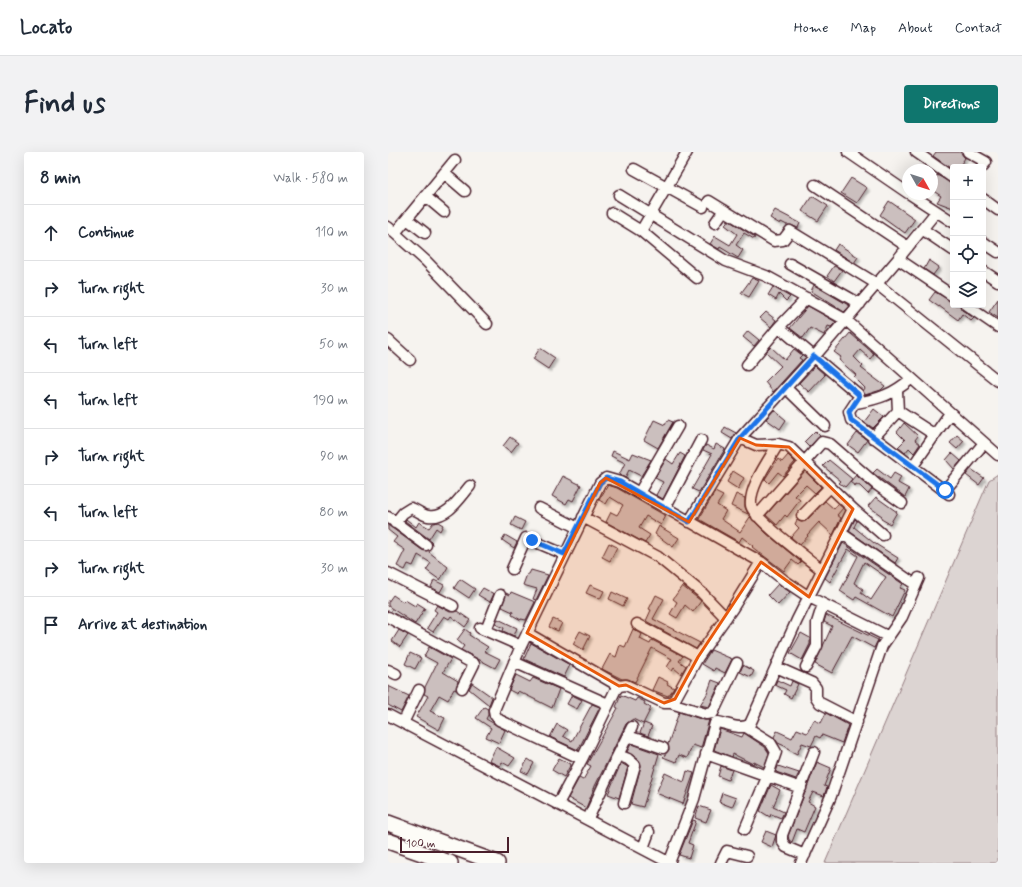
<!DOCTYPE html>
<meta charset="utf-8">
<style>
:root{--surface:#fff;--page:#f2f2f3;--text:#1f2937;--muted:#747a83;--line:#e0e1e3;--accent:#0f766e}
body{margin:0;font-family:Mynerve,sans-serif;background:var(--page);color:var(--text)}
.controls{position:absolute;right:12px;top:12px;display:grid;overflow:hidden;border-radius:4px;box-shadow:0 4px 16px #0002}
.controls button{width:36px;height:36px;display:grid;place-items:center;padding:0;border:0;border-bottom:1px solid var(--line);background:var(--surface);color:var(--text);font:20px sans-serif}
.compass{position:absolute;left:514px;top:12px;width:36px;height:36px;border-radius:50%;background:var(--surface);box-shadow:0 4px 16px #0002;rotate:129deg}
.scale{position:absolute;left:12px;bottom:10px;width:109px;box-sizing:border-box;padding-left:4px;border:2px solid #4a1f2b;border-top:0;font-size:11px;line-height:14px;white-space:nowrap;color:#4a1f2b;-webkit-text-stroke:3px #fdfcf7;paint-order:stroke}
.stop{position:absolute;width:12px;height:12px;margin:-9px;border:3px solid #1a73e8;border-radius:50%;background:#fff}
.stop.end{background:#1a73e8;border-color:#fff;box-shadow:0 1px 4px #0008}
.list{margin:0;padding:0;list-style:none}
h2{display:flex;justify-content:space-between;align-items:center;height:52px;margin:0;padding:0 16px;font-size:17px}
h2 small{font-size:13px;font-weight:400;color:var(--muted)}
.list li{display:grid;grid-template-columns:26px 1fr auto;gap:12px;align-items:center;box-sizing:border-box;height:56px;padding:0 16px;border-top:1px solid var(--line)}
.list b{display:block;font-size:15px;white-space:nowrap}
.list em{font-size:13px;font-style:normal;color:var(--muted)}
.icon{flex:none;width:22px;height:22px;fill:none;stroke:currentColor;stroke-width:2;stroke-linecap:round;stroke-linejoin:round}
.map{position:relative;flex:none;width:610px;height:711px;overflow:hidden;border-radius:4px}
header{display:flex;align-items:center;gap:24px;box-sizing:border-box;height:56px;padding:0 20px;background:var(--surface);border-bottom:1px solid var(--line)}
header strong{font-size:19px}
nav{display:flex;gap:22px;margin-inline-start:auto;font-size:14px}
.intro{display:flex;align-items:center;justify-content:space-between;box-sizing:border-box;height:96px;padding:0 24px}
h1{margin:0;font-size:28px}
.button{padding:10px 18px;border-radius:4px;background:var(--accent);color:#fff;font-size:14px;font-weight:700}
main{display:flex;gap:24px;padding:0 24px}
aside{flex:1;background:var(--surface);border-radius:4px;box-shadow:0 4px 16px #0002}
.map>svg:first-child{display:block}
</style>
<header>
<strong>Locato</strong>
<nav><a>Home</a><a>Map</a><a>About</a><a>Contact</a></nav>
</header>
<div class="intro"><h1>Find us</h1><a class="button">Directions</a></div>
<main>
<aside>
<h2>8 min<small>Walk · 580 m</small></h2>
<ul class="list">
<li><svg class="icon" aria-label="ahead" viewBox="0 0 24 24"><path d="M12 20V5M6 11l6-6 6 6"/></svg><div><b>Continue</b></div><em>110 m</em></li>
<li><svg class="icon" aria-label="right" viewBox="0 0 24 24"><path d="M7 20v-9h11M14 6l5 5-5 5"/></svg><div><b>Turn right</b></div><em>30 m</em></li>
<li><svg class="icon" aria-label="left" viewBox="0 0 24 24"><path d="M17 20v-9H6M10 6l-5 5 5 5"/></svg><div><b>Turn left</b></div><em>50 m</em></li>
<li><svg class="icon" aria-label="left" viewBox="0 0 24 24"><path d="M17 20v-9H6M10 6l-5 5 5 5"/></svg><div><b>Turn left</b></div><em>190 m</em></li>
<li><svg class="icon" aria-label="right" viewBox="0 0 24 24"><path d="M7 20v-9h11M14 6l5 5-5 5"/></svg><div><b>Turn right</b></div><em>90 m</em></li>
<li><svg class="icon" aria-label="left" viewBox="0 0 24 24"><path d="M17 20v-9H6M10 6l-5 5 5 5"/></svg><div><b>Turn left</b></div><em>80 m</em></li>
<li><svg class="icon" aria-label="right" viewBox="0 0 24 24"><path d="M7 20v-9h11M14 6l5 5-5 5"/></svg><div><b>Turn right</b></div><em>30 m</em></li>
<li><svg class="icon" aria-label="arrive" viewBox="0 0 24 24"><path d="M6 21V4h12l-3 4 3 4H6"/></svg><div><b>Arrive at destination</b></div></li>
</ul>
</aside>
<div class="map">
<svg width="610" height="711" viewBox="0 0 610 711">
<defs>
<filter id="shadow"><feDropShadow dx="2.5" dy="2.5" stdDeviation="1" flood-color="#0004"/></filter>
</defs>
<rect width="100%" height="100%" fill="#f6f3ef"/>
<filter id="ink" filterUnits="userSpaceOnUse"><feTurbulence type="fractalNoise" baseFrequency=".025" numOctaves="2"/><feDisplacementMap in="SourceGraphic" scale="8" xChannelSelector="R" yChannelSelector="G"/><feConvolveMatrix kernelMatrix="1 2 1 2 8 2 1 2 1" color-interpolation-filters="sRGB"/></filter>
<g filter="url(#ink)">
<!-- green -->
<path fill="#dcd4d2" stroke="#937a7e" d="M610 322V711H437L601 328Z"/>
<!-- building -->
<path fill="#cbbfbe" stroke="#4a1f2b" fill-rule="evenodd" filter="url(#shadow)" d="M548 0H572L577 6 571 15H565V18L545 4Z
M549 23 565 32V56L549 50 553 44 544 38V30Z
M463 26 479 36 469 51 453 41Z
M424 44 440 54 430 69 414 59Z
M501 49 527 67 517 81 492 63Z
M387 58 412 71 410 76 403 73H399L393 70 392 72 382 66Z
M340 68 367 85 366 87 356 81 348 93 355 98 350 106 332 95 331 97 322 92 327 84 342 93 349 82 337 73Z
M450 92 470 105 466 111 446 98Z
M541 108 551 115 545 123 536 117Z
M446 114 454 118 446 129 439 124Z
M364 126 371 129 361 145 353 141Z
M426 133 462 154 456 160 450 156 423 139Z
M385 135 402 145 398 149 391 142 388 148 380 143Z
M547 140 565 150V153H572L574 158 586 166 583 169 574 162 570 168 551 154V155L541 148Z
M610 147V166L601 160Z
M420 154 448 170 443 175 440 174 436 183 422 176 415 186 402 176Z
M378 160 388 168 383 175 372 166Z
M360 179 371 188 366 194 355 185Z
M462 181 486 202 482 207 472 198 466 205 475 214 473 216 497 234 493 238 477 243 475 239 477 236 466 225 468 223 451 208 453 205 446 200Z
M383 195 397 208 406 197 414 203 411 206 414 208 385 240 377 230 393 214 378 200Z
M152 196 167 206 160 217 145 207Z
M427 214 437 223 421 240 411 231Z
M486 257 496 265 485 276 476 270Z
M386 258 398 268 392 277 378 267Z
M266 268 277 273 280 268 285 270 270 296 256 288Z
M516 271 530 284 527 288 532 292 526 301 521 296 517 301 510 295 517 288 509 280Z
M337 275 348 281 344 287 334 281Z
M427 279 432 284 421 295 416 290Z
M469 281 479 288 470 300 460 293Z
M569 283 576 289 569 297 562 291Z
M122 285 130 291 123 300 115 294Z
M328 292 337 297 311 340 304 337 324 302 315 298 318 293 326 297Z
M225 299 242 307 245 301 263 308 253 324 241 318 237 326 231 323 237 311 223 304Z
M292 301 297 304 275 347 268 343 275 330 267 326 278 307 285 312Z
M564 301 573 309 566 317 558 308Z
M400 303 407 310 395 324 390 320 381 331 377 327 390 307 394 310Z
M441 308 464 327 457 335 451 331 453 329 435 314Z
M489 317 502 327 506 321 513 325 510 331 521 337 517 345 485 321Z
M583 317 596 326 591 333 578 323Z
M345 319 356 326 350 337 339 330Z
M417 319 433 335 427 341 418 333 407 344 412 348 399 365 397 363 389 373 378 363Z
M468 323 484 337 480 342 472 334 468 332 467 334 462 330Z
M175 324 193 333 185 349 181 347 178 352 164 344Z
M220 333 229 336 278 364 273 373 258 364 251 376 262 383 257 391 218 370 223 360 229 363 235 353 222 345 218 352 211 348Z
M327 340 335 344 329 353 338 359 333 367 352 380 362 365 378 381 413 410 410 413 404 408 396 419 364 395 365 394 354 385 351 390 311 367Z
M348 342 357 346V355L360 362 343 354Z
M488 345 509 360 502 372 493 367 494 364 480 354Z
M437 349 446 357 450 352 455 356 449 363 453 366 445 383 431 370 419 383 420 384 412 393 403 385 411 376 407 372 409 368 413 370 418 369Z
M127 365 137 370 133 378 123 373Z
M18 367 28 375 31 370 41 376 45 371 50 370 55 373 52 379 48 376 41 387 17 369Z
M467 367 469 369 466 375 486 391 510 406 507 411 461 379Z
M0 373 34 398H42L41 400 60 415 52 428 38 418 43 411 30 403 25 414 20 412 17 418 9 414 17 398 5 390 9 385 0 378Z
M271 374 291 386 285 395 267 382Z
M117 383 129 390 126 396 114 388Z
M221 391 229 395 222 409 214 405Z
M455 391 515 432 512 436 517 438 504 465 468 445 466 448 452 439 470 404 460 397 442 430 437 426ZM476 410 498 425 483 448 473 441 475 437 466 431Z
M143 418 160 423 148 448 145 447 149 437 135 433 139 422H141Z
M72 427 87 437 81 446 66 436Z
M46 428 56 433 52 440 43 435Z
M390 432 402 440 390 453 380 443Z
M202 433 216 439 212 447 198 441Z
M294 434 313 449 305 460 297 453 289 466 282 462 289 450 285 447Z
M95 436 106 442 102 450 90 443Z
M123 440 147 450 138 468 133 467V468L124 463 125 460 114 455 118 441 122 443Z
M224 440 239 447 235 454 221 447Z
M5 443 15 450 17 448 27 454 29 451 37 456 27 472 0 454V450Z
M268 443 276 447 265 467 312 491 308 497 258 469 263 458 261 457Z
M49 453 62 460 69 459 82 468 77 475 63 464 61 467 56 464 45 480 39 476 49 460 46 458Z
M438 463 490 488 486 496 464 484 444 521 427 512 444 474 436 470Z
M110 467 129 476 126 484 115 479 116 476 107 472Z
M165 467 174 471 170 479 161 475Z
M77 477 82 481 81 483 100 495 96 499 112 507 107 516 73 498 76 494 69 488Z
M245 477 254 482 252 487 262 492 264 488 295 504 291 509 298 514 293 522 286 516 284 519 279 515 284 507 264 496 247 530 240 527H234L214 517 222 502 228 505 232 493 237 495Z
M11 478 20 483 12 495 4 489Z
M192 479 202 484 195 498 185 492Z
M413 481 422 486V492L414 508 402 501Z
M143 491 182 513 176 525 136 507Z
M41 495 63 507 55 520 70 529 68 538 66 537 60 548 51 543 42 559 57 566 51 578 28 565 40 544 36 542 37 535 49 511 36 504Z
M323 498 344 507 337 521 327 516 326 519 314 512Z
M22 501 33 506 27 517 17 512Z
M355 513 366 519 363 525 352 520Z
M128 523 142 530 145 526 171 537 164 556 130 539 129 542 121 538Z
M270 525 280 530 279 532 286 536 280 544 264 538Z
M324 528 332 531 321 555 312 553 319 542Z
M389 528 402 534 404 529 410 532 403 546 396 542 398 538 387 533Z
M84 531 104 545 101 553 81 537Z
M0 534 21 544 13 560 0 553Z
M184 543 194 548 189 557 179 552Z
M233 543 247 549 249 546 257 550 256 552 263 556 255 572 245 567 238 572 207 634 198 656 180 646 191 626 195 628 203 614 199 612 230 556 228 555Z
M204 552 212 555 190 598 162 585 169 572 179 578 175 584 184 589Z
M96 555 100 557V563L98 567 117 578 111 591 98 585 103 576 88 566Z
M291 560 316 568H321L313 596 305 593 299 606 291 603 288 610 275 605 281 598 280 592Z
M438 561 460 573 454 591 434 583 432 586 428 584 423 594 414 591 409 602 399 597V595L390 591 386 585 389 579 404 586 409 577 419 581 426 568 433 571Z
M256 571 264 574 260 584 252 581Z
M332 577 354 585 356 581 377 595 381 601 376 615 366 610 365 612 345 602 344 605 326 598Z
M243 592 271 602 255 655 243 652 253 614 251 608 239 600Z
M108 595 127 606 121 614 114 610 112 614 101 609Z
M171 606 183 612 176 625 164 618Z
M140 607 146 611 140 622 133 619Z
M429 610 443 616 436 634 439 635 436 644 425 640 420 650 427 654 416 680 409 677 404 690 401 688 400 684Z
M233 611 240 615 231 646 220 642Z
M333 614 344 618 340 628 330 624Z
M390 614 411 621 408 627 388 620Z
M299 619 306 621 295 652 268 641 277 621 296 630Z
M383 633 392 638 385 655 396 660 393 666 383 662 382 665 372 659Z
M334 641 348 646 344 655 331 650Z
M311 654 323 658 318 670 307 666Z
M305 668 308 669 300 691 305 693 301 706 291 703Z
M378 679 388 683 384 695 373 690Z"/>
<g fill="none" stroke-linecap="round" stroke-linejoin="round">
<defs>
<path id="minor" d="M299 0 253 79 309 126
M460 0 520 41
M528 0 565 26
M580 0 598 10 594 15
M246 17 315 55
M56 21 77 39
M427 33 520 95
M522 42 565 70
M231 43 338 109 378 124 458 168 610 303
M37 44 56 60
M595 47 610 58
M321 49 386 89 395 88 402 79 407 82 489 132 610 229
M224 61 253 79
M19 67 37 81
M327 71 336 58
M0 75 38 109 99 172
M534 77 565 98
M7 81 67 8
M595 90 610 100
M510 107 565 144
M402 112 472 152
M595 119 610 129
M578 153 610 175
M391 175 470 242 471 245 461 260 463 268 561 342
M0 188 22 208
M359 213 391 175 419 146
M398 236 437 274
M468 251C492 247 505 242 523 227
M510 259 547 283
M352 286 368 293 390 292 401 295 465 357 495 383
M485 286 510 259 509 239
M390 292C381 308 361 335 363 353 363 365 422 408 434 418
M525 314 562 261
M557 338 596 291
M251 341 290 274
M151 356 190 376
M277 356 313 288
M369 364 434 290 442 292 489 333 514 351
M414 364 442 335
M0 365 38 393
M195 365 270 405 314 441 338 466
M301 370 352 286 426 205 510 107 548 60
M7 371 15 361 23 356C29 358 34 363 40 364 59 367 71 347 82 334
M453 381 528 433
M124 417 138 386 176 402
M0 421 65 454
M0 465 86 512 74 536
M249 472 310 505
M92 476 133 494
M98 478 112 443
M139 481 231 534
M126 510 220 552
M388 515 424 531 428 536V545L432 551 469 570
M418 515 429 494V471L435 452
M0 518 8 522
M283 551 318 562 325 561 349 511
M0 563 282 711
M15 571 31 538
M240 584 275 596
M318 602 413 636
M230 603 240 607 247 613 236 651
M194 607 227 539 231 534 238 533 276 551H283L287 547 310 505 344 457 373 410
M170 652 194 607 111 568 107 563 106 558 133 494 212 331 218 326 232 330 373 410 397 429 421 445 499 484
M200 667 225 613 244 575
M357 677 380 623 388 600 382 590 358 575
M255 696 261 680
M417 703 398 695 394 689V683L426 600
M281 711 306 647 327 571 330 570C340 572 354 579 362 572L409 468 465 357
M333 711 339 699 359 704
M413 711 443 644 494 494 514 465 531 426"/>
<path id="highway" d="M0 671 109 711
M0 689 62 711"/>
</defs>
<!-- minor casing -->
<use href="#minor" stroke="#4a1f2b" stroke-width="13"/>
<!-- highway casing -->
<use href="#highway" stroke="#4a1f2b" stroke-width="18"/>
<!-- minor -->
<use href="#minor" stroke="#fdfcf7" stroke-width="10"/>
<!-- highway -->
<use href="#highway" stroke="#fdfcf7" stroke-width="15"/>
</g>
</g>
<g fill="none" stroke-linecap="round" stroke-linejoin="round" filter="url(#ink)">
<!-- route -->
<path stroke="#1a73e8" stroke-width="5" d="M144 388 176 402 212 331 218 326 232 330 301 370 352 286 426 204 470 242 471 245 461 260 463 268 557 338"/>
</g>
<!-- marked area -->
<path fill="#e8590c" fill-opacity="0.2" stroke="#e8590c" stroke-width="3" stroke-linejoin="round" d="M352 286 368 293 401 295 465 357 421 445 373 410 310 505 287 547 276 551 238 533 231 534 139 481 212 331 218 326 301 370Z"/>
</svg>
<div class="controls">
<button>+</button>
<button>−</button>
<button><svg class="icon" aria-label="locate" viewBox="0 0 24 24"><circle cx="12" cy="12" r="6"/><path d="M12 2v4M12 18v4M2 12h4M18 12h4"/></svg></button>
<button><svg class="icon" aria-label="layers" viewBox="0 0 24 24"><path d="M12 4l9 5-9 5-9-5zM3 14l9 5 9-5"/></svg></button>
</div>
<svg class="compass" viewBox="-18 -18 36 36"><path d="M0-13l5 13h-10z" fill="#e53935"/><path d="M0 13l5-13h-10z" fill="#747a83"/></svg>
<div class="scale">100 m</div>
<div class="stop" style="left:557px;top:338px"></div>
<div class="stop end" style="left:144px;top:388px"></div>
</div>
</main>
